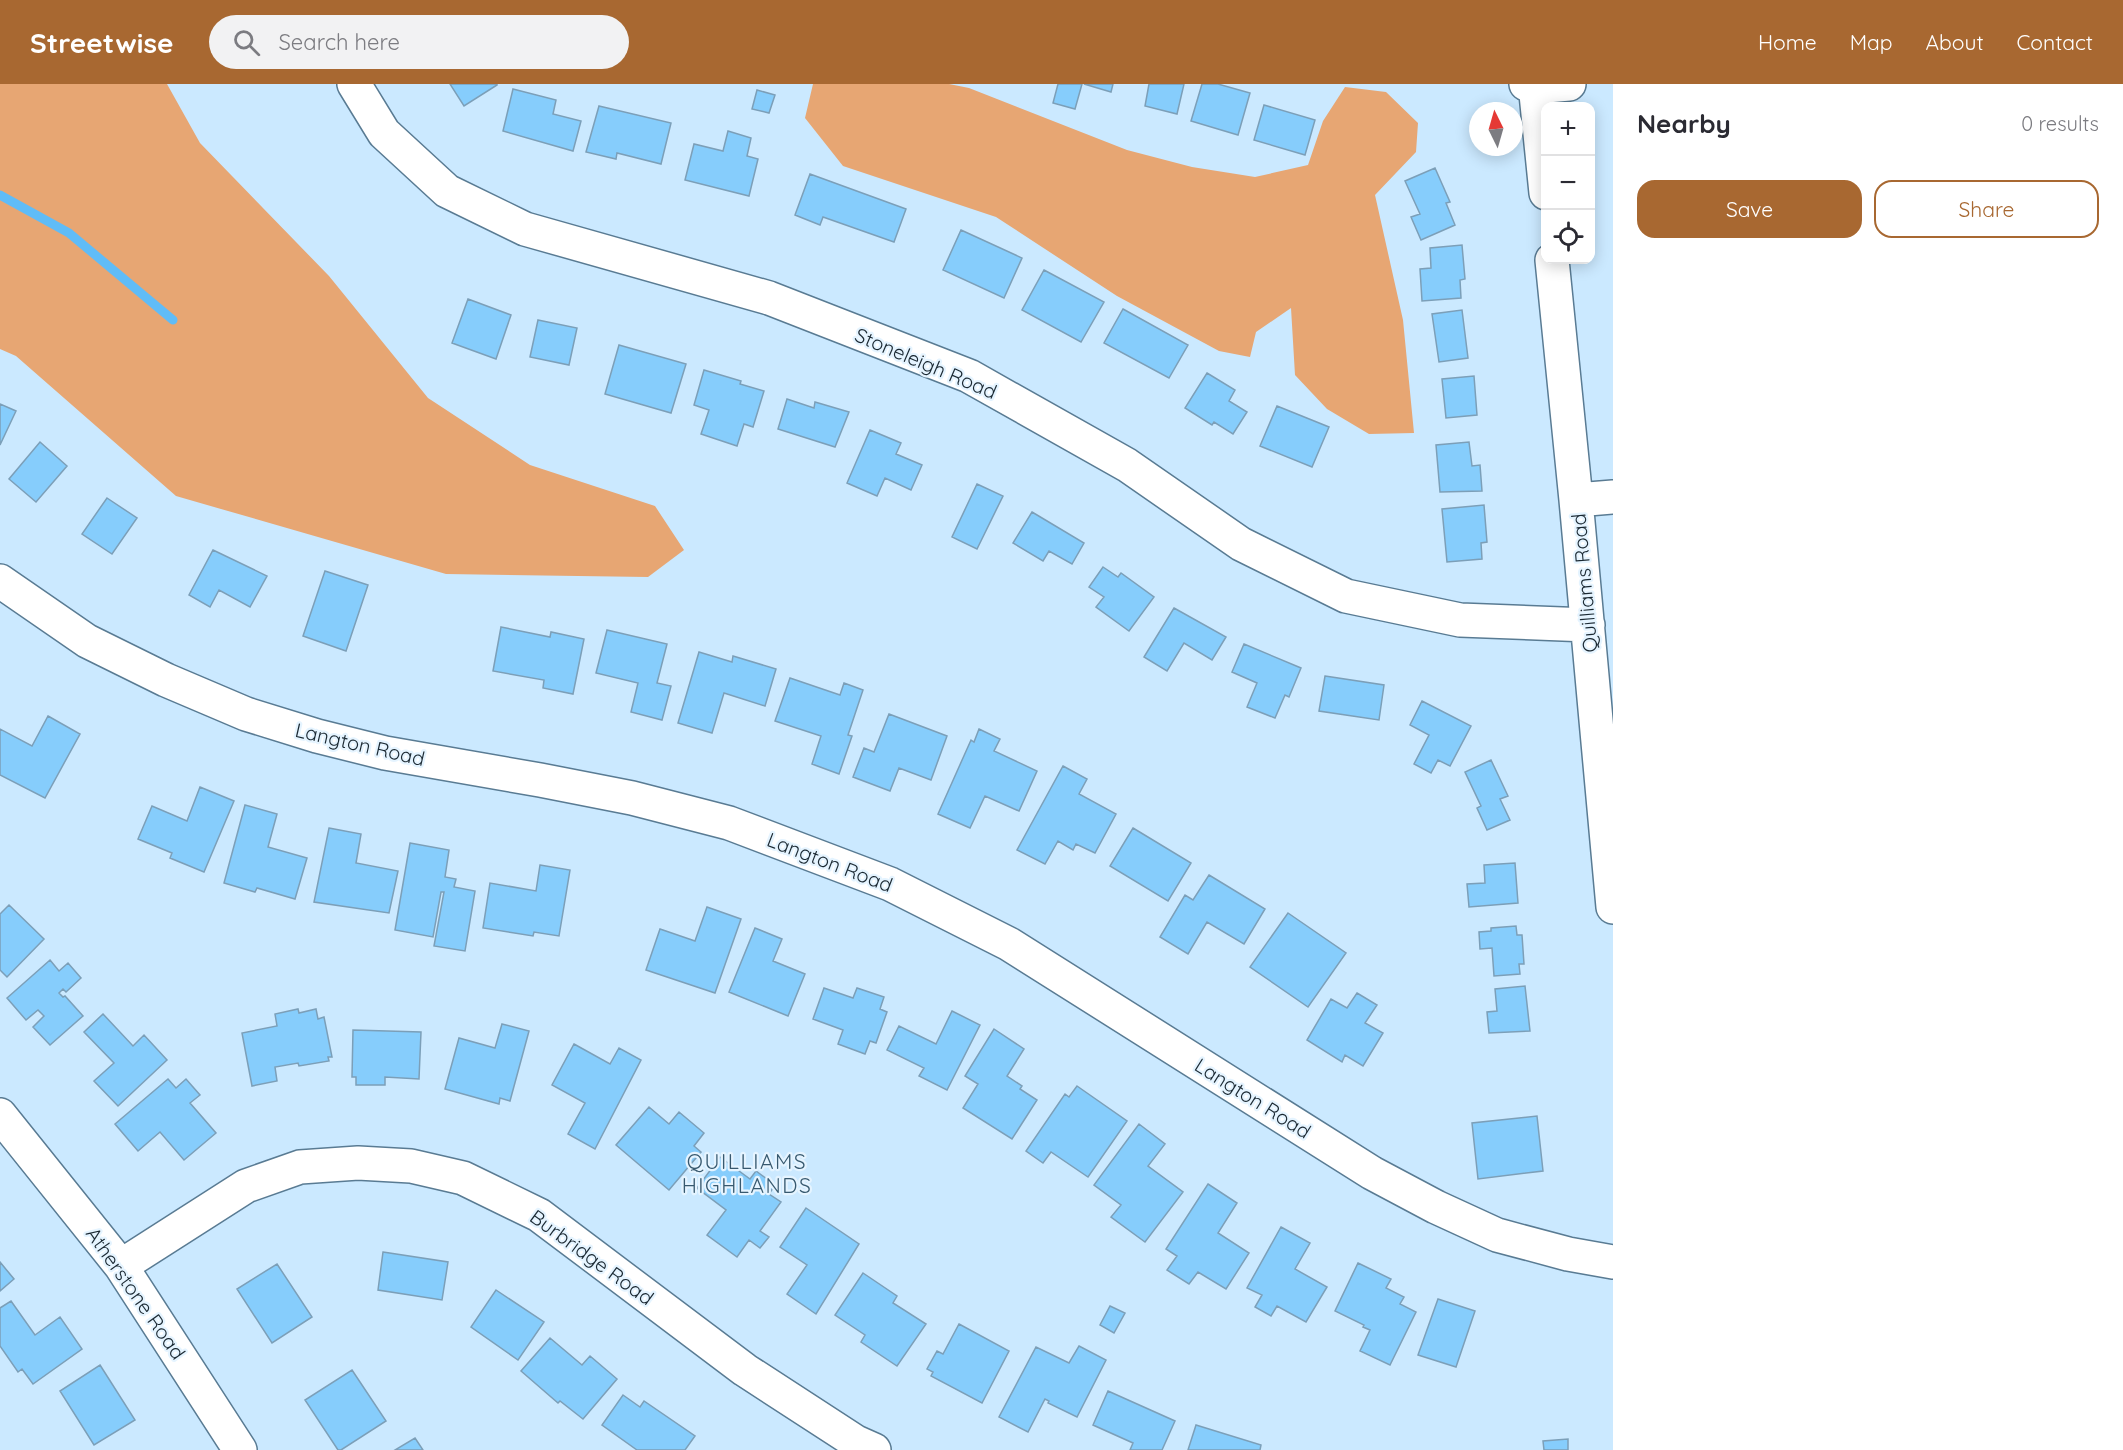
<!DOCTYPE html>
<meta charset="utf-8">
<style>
:root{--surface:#fff;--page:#f2f2f3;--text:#2b2b33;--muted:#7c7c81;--line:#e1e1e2;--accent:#a86831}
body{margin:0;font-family:Quicksand,sans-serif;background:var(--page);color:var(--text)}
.controls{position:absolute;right:18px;top:18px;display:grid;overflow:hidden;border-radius:12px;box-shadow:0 3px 15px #0003}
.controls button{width:54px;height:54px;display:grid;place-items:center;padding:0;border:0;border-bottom:2px solid var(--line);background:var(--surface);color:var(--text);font:30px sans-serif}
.compass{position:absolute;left:1469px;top:18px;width:54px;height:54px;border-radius:50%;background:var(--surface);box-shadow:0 3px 15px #0003;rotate:355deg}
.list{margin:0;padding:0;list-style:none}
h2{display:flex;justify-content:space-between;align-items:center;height:78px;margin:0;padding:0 24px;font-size:26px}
h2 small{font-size:20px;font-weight:400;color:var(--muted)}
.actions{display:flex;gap:12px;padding:18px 24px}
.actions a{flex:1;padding:14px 0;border:2px solid var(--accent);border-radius:18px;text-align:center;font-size:21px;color:var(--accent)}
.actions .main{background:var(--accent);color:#fff}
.icon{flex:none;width:33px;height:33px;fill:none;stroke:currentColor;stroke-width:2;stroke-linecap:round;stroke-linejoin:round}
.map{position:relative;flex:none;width:1613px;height:1366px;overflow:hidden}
header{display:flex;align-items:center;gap:36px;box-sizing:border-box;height:84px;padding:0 30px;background:var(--accent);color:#fff}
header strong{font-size:28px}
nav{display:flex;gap:33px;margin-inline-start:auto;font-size:21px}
.search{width:420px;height:54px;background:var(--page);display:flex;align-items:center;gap:15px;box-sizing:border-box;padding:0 21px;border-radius:33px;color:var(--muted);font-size:22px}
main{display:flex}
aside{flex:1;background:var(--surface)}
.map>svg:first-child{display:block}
</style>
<header>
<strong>Streetwise</strong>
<div class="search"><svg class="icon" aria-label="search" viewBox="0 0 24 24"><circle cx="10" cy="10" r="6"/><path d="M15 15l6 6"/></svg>Search here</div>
<nav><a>Home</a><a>Map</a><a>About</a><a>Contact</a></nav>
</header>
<main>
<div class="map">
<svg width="1613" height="1366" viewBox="0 0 1613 1366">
<rect width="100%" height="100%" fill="#cbe9ff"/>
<!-- green -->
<path fill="#e7a673" d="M0 0H167L200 59 329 192 428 314 530 381 655 422 684 466 648 493 446 490 176 412 16 272 0 265Z
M813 0H949L969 4 1127 66 1192 83 1255 93 1308 81 1323 37 1345 3 1386 8 1418 39 1416 68 1375 111 1403 236 1414 349 1369 350 1327 325 1295 291 1291 224 1256 248 1250 273 1219 267 1117 212 996 133 843 82 805 34Z"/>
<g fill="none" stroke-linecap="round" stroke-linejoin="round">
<!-- stream -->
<path stroke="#60bcf7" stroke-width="9" d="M0 111 69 149 173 236"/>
</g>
<!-- building -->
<path fill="#86cdfc" stroke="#7c9fb8" stroke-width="1.5" d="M450 0H497V1L464 22Z
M1058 0H1082L1075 25 1053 19Z
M1084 0H1113L1111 8Z
M1149 0H1184L1177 30 1145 22Z
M1202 0H1218L1250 9 1238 51 1191 37Z
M513 5 556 16 553 30 581 37 573 67 503 47Z
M757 6 775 11 769 29 752 25Z
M1264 21 1315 36 1305 71 1254 56Z
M599 22 671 39 661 80 617 69 616 75 586 68Z
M728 47 751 54 747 72 758 75 749 112 685 96 694 60 723 67Z
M1435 84 1450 118 1446 119 1455 141 1421 156 1411 133 1420 130 1405 97Z
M810 90 906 125 894 158 823 133 820 141 795 131Z
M961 146 1022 174 1004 214 943 186Z
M1462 161 1465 195 1460 196 1461 214 1422 217 1420 185 1431 184 1430 164Z
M1044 186 1104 218 1081 258 1022 226Z
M468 215 511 231 496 275 452 259Z
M1123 225 1188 261 1169 294 1104 259Z
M1462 226 1468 274 1439 278 1432 230Z
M538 236 577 244 569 281 530 273Z
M619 261 686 280 671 329 605 310Z
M704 286 741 297 740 300 764 307 753 343 744 340 737 362 701 350 709 326 694 321Z
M1207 289 1235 306 1229 317 1247 328 1233 350 1214 338 1212 341 1185 324Z
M1474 292 1477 331 1446 334 1442 295Z
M787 315 814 324 815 318 849 328 835 363 778 345Z
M0 320 16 327 0 361Z
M1277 322 1329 343 1312 383 1260 362Z
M870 346 901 359 896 370 922 381 911 406 885 394 877 412 847 399Z
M40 358 67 382 36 418 9 395Z
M1469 358 1472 382 1480 381 1482 407 1440 408 1436 361Z
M977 400 1003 412 977 465 952 453Z
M107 414 137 434 112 470 82 450Z
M1484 421 1487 458 1481 459 1482 475 1447 478 1442 425Z
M1032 428 1084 459 1072 480 1049 467 1043 477 1013 459Z
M213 466 267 492 250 523 219 506 210 523 189 511Z
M1103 483 1118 493 1121 489 1154 513 1129 547 1096 523 1104 513 1089 503Z
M325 487 368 501 346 567 303 552Z
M1174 524 1226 553 1212 576 1184 559 1167 587 1144 573Z
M501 543 550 553 551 548 584 555 573 610 543 604 544 596 493 587Z
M607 546 667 560 657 599 671 602 662 636 631 628 638 599 596 589Z
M1244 560 1301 584 1289 613 1285 611 1275 634 1247 623 1257 599 1232 588Z
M699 568 732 578 733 572 776 585 765 622 724 609 712 649 678 639Z
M1325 592 1384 601 1379 636 1319 627Z
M790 594 840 611 844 599 863 606 848 651 852 652 839 690 812 680 821 652 775 637Z
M1422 617 1471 642 1450 682 1438 676 1431 689 1414 680 1429 651 1410 641Z
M889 630 947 652 931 696 899 684 890 707 853 693 864 664 874 668Z
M48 632 80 650 45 714 0 691V645L32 662Z
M979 645 1000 655 994 667 1037 687 1019 727 985 712 970 744 938 730 971 656 974 658Z
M1491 676 1508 712 1500 715 1510 736 1487 746 1477 724 1481 722 1465 688Z
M1063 682 1087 695 1079 710 1116 730 1095 769 1076 760 1073 766 1058 757 1045 780 1017 766Z
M200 703 234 717 204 788 170 774 172 769 138 755 152 722 187 737Z
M245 721 277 730 268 763 307 774 295 815 257 804 255 808 224 799Z
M329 744 361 750 356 779 398 787 389 829 314 818Z
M1133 744 1191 779 1168 817 1110 782Z
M410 759 449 766 445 793 456 795 454 803 475 807 465 867 434 862 444 808H441L433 853 395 846Z
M1515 779 1518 819 1469 823 1467 800 1485 799 1484 781Z
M540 781 570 786 559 852 534 848 533 852 483 844 490 799 536 807Z
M1209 791 1265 825 1244 860 1207 838 1188 870 1160 853 1185 811 1193 816Z
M9 821 44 855 7 893 0 886V830Z
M707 823 741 835 715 909 646 886 660 845 695 857Z
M1288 829 1346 869 1308 923 1250 883Z
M1516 842 1517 851H1522L1524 880H1519L1520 890 1494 892 1492 864 1480 865 1479 848 1491 847V844Z
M755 844 782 855 773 877 805 890 788 932 729 908Z
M50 876 59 887 68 879 81 894 66 908 63 905 59 909 63 913 65 912 83 932 50 961 33 943 44 932 38 926 26 936 7 914Z
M1525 902 1530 947 1489 949 1487 928 1497 927 1495 905Z
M824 904 853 914 857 904 884 913 880 925 887 928 876 959 870 957 865 970 838 960 843 946 813 935Z
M1357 909 1377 921 1365 939 1383 949 1363 982 1345 971 1342 978 1307 956 1331 915 1347 924Z
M298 925 299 929 316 925 318 935 324 933 332 973H328L329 977 299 982 298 979 275 983 277 997 252 1002 242 949 277 942 275 930Z
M952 927 980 941 947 1006 919 992 924 984 887 966 899 942 936 960Z
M103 930 133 962 144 951 167 976 118 1022 94 997 114 979 84 948Z
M502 940 529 947 510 1017 500 1014 499 1020 445 1005 459 954 495 964Z
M994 945 1024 965 1007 992 1022 1002 1020 1005 1037 1016 1012 1055 963 1024 978 1000 965 992Z
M353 946 421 948 419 995 385 993V1001H356V993H352Z
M574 960 610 980 619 964 641 976 595 1065 568 1050 585 1019 552 1001Z
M168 995 176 1004 186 995 200 1011 190 1019 216 1049 184 1076 160 1048 138 1067 115 1040Z
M1077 1002 1127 1037 1088 1093 1051 1068 1043 1079 1026 1067 1065 1010 1069 1013Z
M649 1023 669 1040 679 1028 704 1049 694 1062 701 1068 669 1106 616 1061Z
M1537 1032 1543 1087 1478 1095 1472 1039Z
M1139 1040 1165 1060 1148 1082 1183 1108 1145 1158 1111 1133 1121 1121 1094 1101Z
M720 1073 750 1095 756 1087 775 1101 769 1110 781 1118 760 1147 769 1153 760 1164 749 1156 737 1173 707 1151 726 1126 697 1104Z
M1208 1100 1237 1119 1218 1149 1249 1169 1226 1205 1198 1188 1189 1200 1167 1186 1177 1172 1166 1165Z
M806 1124 859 1160 816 1230 787 1210 807 1181 780 1163Z
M1281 1143 1310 1159 1295 1185 1327 1203 1306 1238 1277 1222 1271 1232 1255 1223 1262 1211 1247 1204Z
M383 1168 448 1178 442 1216 378 1206Z
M0 1178 14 1195 0 1207Z
M1358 1179 1391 1195 1386 1204 1404 1213 1400 1220 1416 1228 1390 1281 1360 1267 1370 1246 1363 1243 1364 1241 1335 1227Z
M277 1180 312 1233 272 1259 237 1205Z
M863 1189 897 1212 893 1219 926 1240 897 1282 861 1258 865 1251 835 1231Z
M496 1206 544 1238 518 1276 471 1243Z
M1438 1215 1475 1227 1456 1283 1418 1271Z
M11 1217 35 1251 60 1233 82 1265 33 1300 22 1285 18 1288 0 1262V1224Z
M1110 1222 1125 1229 1114 1249 1100 1241Z
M959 1240 1009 1267 982 1319 931 1292 933 1288 927 1285 937 1267 943 1270Z
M550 1254 582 1281 590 1272 617 1295 583 1335 560 1317 558 1319 521 1287Z
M1079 1262 1106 1276 1077 1333 1048 1319 1049 1317 1045 1315 1028 1348 999 1333 1036 1263 1069 1279Z
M100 1281 135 1336 94 1361 60 1307Z
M352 1286 386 1337 341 1366H338L305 1316Z
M1108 1307 1175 1337 1162 1366H1130L1133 1359 1093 1341Z
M623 1311 640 1323 644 1317 695 1352 685 1366H637L602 1341Z
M1196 1341 1261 1361 1260 1366H1188Z
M415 1354 423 1366H395Z
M1568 1355V1366H1544L1543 1357Z"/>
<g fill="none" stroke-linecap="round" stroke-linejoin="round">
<defs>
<path id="minor" d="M354 0 384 49 447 107 525 145 769 214 969 292 1127 381 1241 460 1346 512 1460 536 1588 541
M1526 0 1535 3 1569 0
M1535 0 1546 109
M1552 176 1576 416 1613 823
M1576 416 1613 413
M0 497 87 557 166 596 246 630 317 652 385 669 540 696 632 714 729 739 890 800 1009 860 1372 1089 1436 1123 1497 1151 1568 1170 1613 1178
M0 1031 121 1182 240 1366
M121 1182 246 1102 300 1083 358 1079 411 1082 463 1094 539 1131 745 1286 856 1358 874 1366"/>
</defs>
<!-- minor casing -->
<use href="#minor" stroke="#597b93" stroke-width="36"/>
<!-- minor -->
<use href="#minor" stroke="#fff" stroke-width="33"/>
</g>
<g text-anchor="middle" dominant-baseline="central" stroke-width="4.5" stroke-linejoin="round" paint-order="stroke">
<!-- street labels -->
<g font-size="20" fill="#192731" stroke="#e5f4ff">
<text transform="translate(926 279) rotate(23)">Stoneleigh Road</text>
<text transform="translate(1584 499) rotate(-95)">Quilliams Road</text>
<text transform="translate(360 660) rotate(13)">Langton Road</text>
<text transform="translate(830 778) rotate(21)">Langton Road</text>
<text transform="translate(1253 1014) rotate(32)">Langton Road</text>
<text transform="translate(592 1173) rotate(36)">Burbridge Road</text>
<text transform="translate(136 1209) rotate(55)">Atherstone Road</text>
</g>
<!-- neighbourhood labels -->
<g font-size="21" letter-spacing="1.5" fill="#37596f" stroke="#e5f4ff">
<text x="747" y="1077">QUILLIAMS<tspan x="747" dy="24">HIGHLANDS</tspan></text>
</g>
</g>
</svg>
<div class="controls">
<button>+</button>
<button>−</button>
<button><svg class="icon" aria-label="locate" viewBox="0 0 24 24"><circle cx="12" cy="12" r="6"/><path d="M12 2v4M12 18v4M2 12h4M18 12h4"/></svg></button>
</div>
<svg class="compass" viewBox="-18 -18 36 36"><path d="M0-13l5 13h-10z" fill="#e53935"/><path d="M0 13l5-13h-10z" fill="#7c7c81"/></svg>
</div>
<aside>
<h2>Nearby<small>0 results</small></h2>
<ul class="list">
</ul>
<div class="actions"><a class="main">Save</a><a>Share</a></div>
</aside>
</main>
